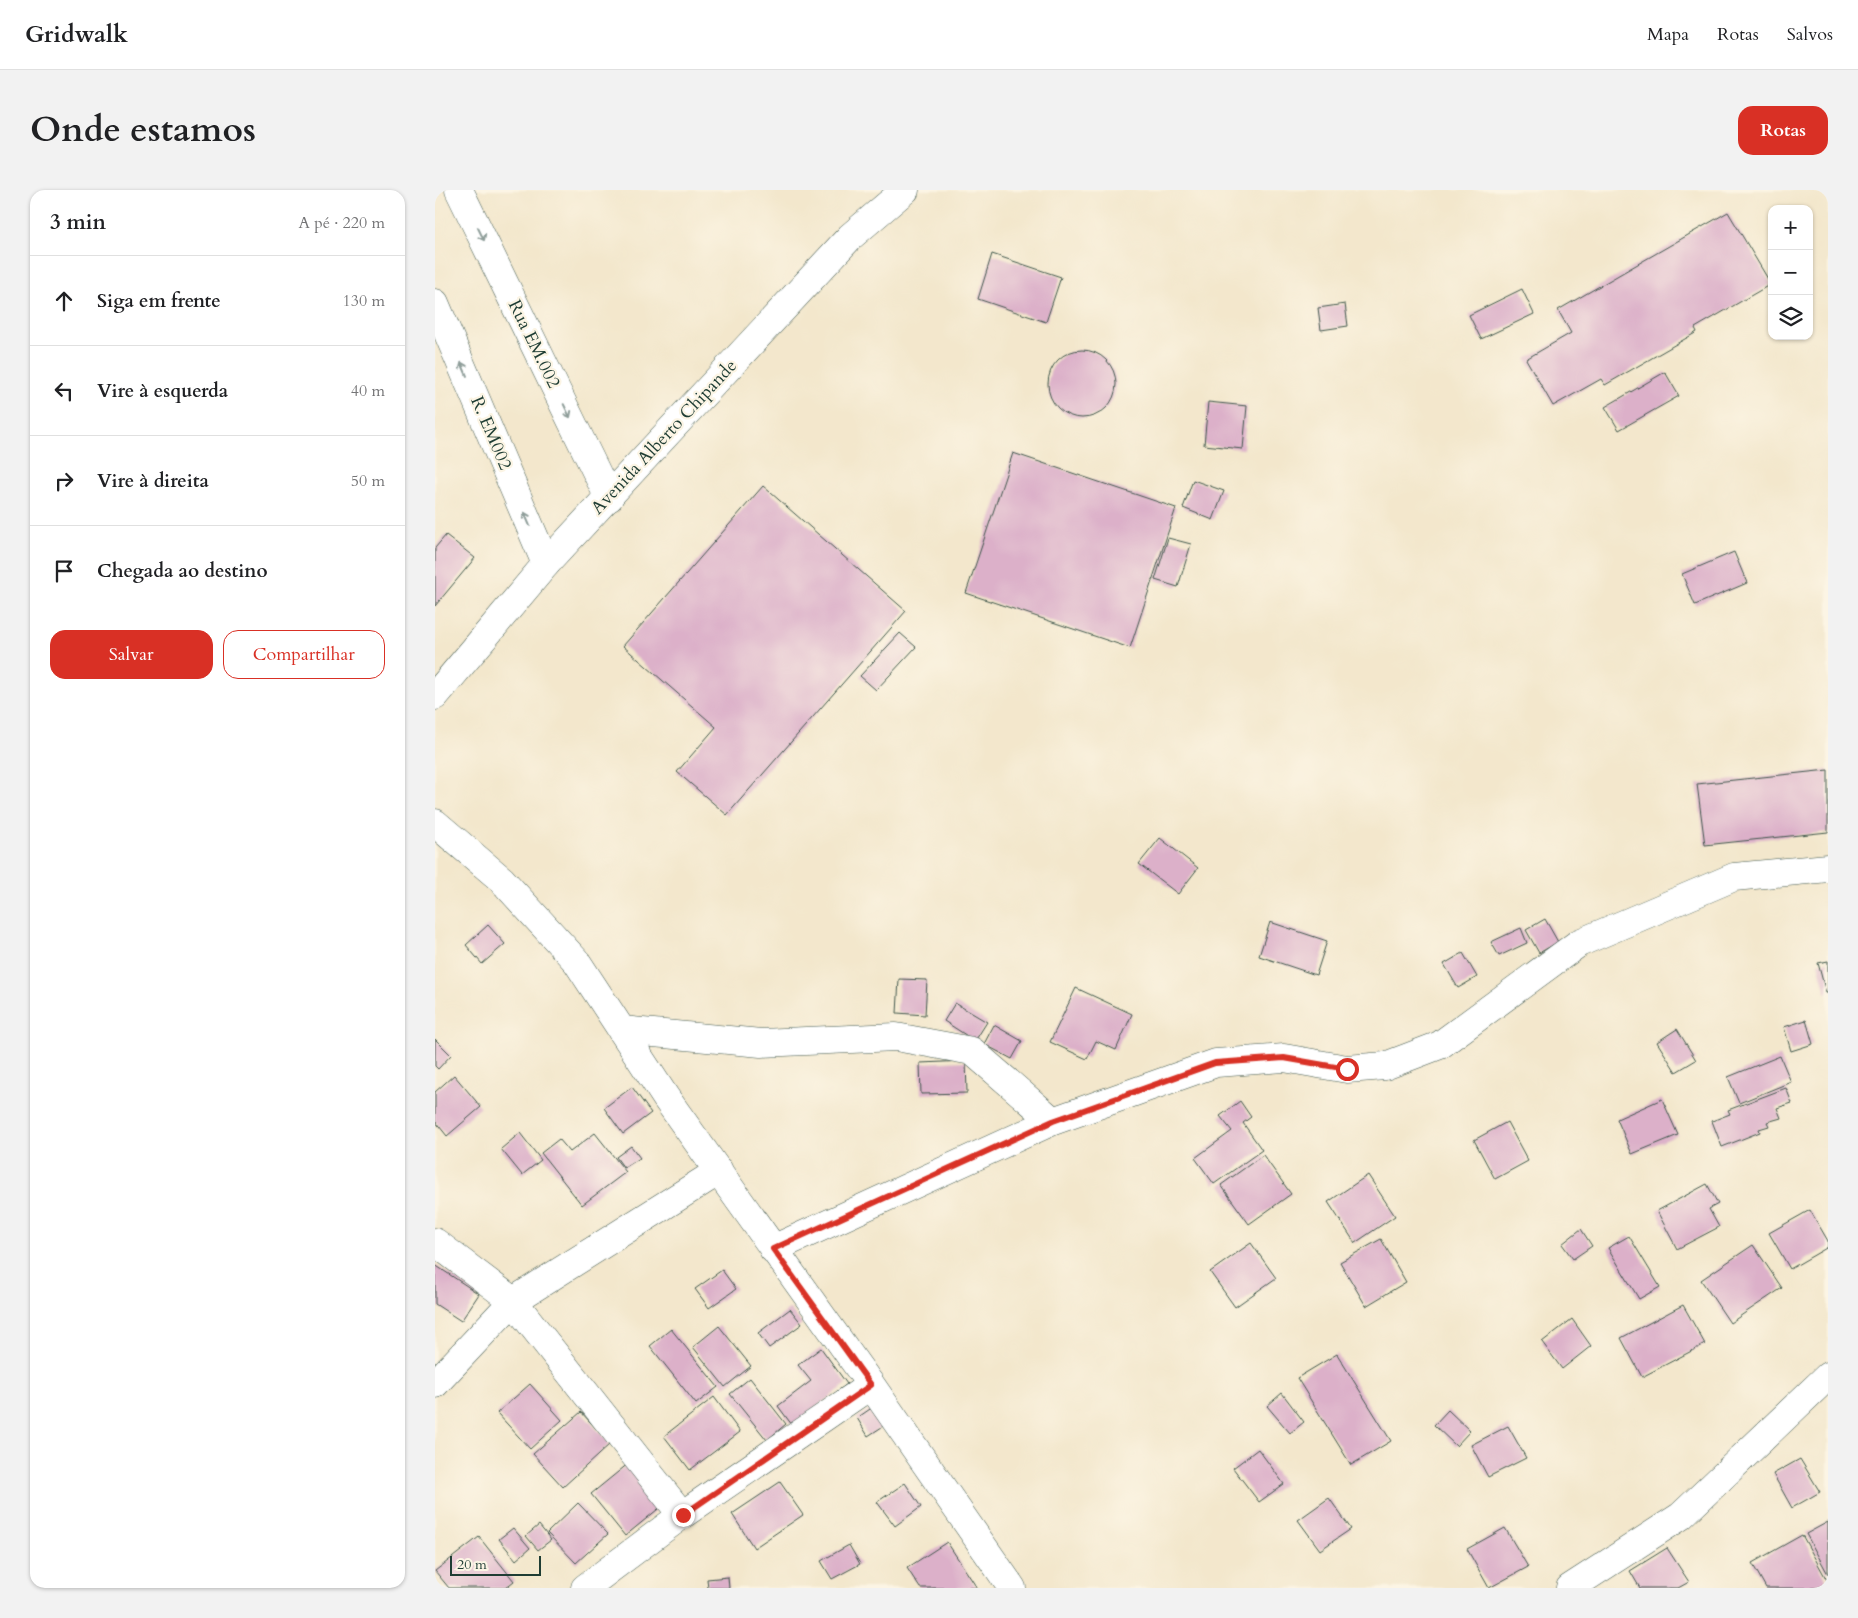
<!DOCTYPE html>
<html lang="pt">
<meta charset="utf-8">
<style>
:root{--surface:#fff;--page:#f2f2f2;--text:#202124;--muted:#757577;--line:#e0e0e0;--accent:#d93025}
body{margin:0;font-family:Cardo,serif;background:var(--page);color:var(--text)}
.controls{position:absolute;right:15px;top:15px;display:grid;overflow:hidden;border-radius:10px;box-shadow:0 1px 4px #0004}
.controls button{width:45px;height:45px;display:grid;place-items:center;padding:0;border:0;border-bottom:1px solid var(--line);background:var(--surface);color:var(--text);font:25px sans-serif}
.scale{position:absolute;left:15px;bottom:12px;width:91px;box-sizing:border-box;padding-left:5px;border:2px solid #1f3d34;border-top:0;font-size:14px;line-height:18px;white-space:nowrap;color:#1f3d34;-webkit-text-stroke:4px #fcf5e5;paint-order:stroke}
.stop{position:absolute;width:15px;height:15px;margin:-11px;border:4px solid #d93025;border-radius:50%;background:#fff}
.stop.end{background:#d93025;border-color:#fff;box-shadow:0 1px 5px #0008}
.list{margin:0;padding:0;list-style:none}
h2{display:flex;justify-content:space-between;align-items:center;height:65px;margin:0;padding:0 20px;font-size:21px}
h2 small{font-size:16px;font-weight:400;color:var(--muted)}
.list li{display:grid;grid-template-columns:32px 1fr auto;gap:15px;align-items:center;box-sizing:border-box;height:90px;padding:0 20px;border-top:1px solid var(--line)}
.list b{display:block;font-size:19px;white-space:nowrap}
.list em{font-size:16px;font-style:normal;color:var(--muted)}
.actions{display:flex;gap:10px;padding:15px 20px}
.actions a{flex:1;padding:11px 0;border:1px solid var(--accent);border-radius:15px;text-align:center;font-size:18px;color:var(--accent)}
.actions .main{background:var(--accent);color:#fff}
.icon{flex:none;width:28px;height:28px;fill:none;stroke:currentColor;stroke-width:2;stroke-linecap:round;stroke-linejoin:round}
.map{position:relative;flex:none;width:1393px;height:1398px;overflow:hidden;border-radius:15px}
header{display:flex;align-items:center;gap:30px;box-sizing:border-box;height:70px;padding:0 25px;background:var(--surface);border-bottom:1px solid var(--line)}
header strong{font-size:24px}
nav{display:flex;gap:28px;margin-inline-start:auto;font-size:18px}
.intro{display:flex;align-items:center;justify-content:space-between;box-sizing:border-box;height:120px;padding:0 30px}
h1{margin:0;font-size:35px}
.button{padding:12px 22px;border-radius:15px;background:var(--accent);color:#fff;font-size:18px;font-weight:700}
main{display:flex;gap:30px;padding:0 30px}
aside{flex:1;background:var(--surface);border-radius:15px;box-shadow:0 1px 4px #0004}
.map>svg:first-child{display:block}
</style>
<header>
<strong>Gridwalk</strong>
<nav><a>Mapa</a><a>Rotas</a><a>Salvos</a></nav>
</header>
<div class="intro"><h1>Onde estamos</h1><a class="button">Rotas</a></div>
<main>
<aside>
<h2>3 min<small>A pé · 220 m</small></h2>
<ul class="list">
<li><svg class="icon" aria-label="ahead" viewBox="0 0 24 24"><path d="M12 20V5M6 11l6-6 6 6"/></svg><div><b>Siga em frente</b></div><em>130 m</em></li>
<li><svg class="icon" aria-label="left" viewBox="0 0 24 24"><path d="M17 20v-9H6M10 6l-5 5 5 5"/></svg><div><b>Vire à esquerda</b></div><em>40 m</em></li>
<li><svg class="icon" aria-label="right" viewBox="0 0 24 24"><path d="M7 20v-9h11M14 6l5 5-5 5"/></svg><div><b>Vire à direita</b></div><em>50 m</em></li>
<li><svg class="icon" aria-label="arrive" viewBox="0 0 24 24"><path d="M6 21V4h12l-3 4 3 4H6"/></svg><div><b>Chegada ao destino</b></div></li>
</ul>
<div class="actions"><a class="main">Salvar</a><a>Compartilhar</a></div>
</aside>
<div class="map">
<svg width="1393" height="1398" viewBox="0 0 1393 1398">
<rect width="100%" height="100%" fill="#fcf5e5"/>
<filter id="ink" filterUnits="userSpaceOnUse"><feTurbulence type="fractalNoise" baseFrequency=".02" numOctaves="2"/><feDisplacementMap in="SourceGraphic" scale="10" xChannelSelector="R" yChannelSelector="G"/><feConvolveMatrix kernelMatrix="1 2 1 2 8 2 1 2 1" color-interpolation-filters="sRGB"/></filter>
<filter id="wash" filterUnits="userSpaceOnUse"><feTurbulence type="fractalNoise" baseFrequency=".0096" numOctaves="4" result="noise"/><feDisplacementMap in="SourceGraphic" scale="20" xChannelSelector="R" yChannelSelector="G"/><feGaussianBlur stdDeviation="1.12" result="paint"/><feColorMatrix in="noise" values="0 0 0 0 0 0 0 0 0 0 0 0 0 0 0 0 0 1.4 0 .05"/><feComposite in="paint" operator="in"/></filter>
<g filter="url(#wash)">
<rect width="100%" height="100%" fill="#f3e7cc"/>
<g id="blocks">
<!-- building -->
<path fill="#dcb0c9" d="M1293 22 1336 94 1260 138 1262 142 1170 195 1166 189 1118 216 1091 169 1136 143 1123 120Z
M557 64 626 87 611 132 543 109Z
M1087 99 1099 124 1046 149 1034 125Z
M910 114 913 136 886 140 883 118Z
M613 194a34 34 0 1 1 68 0a34 34 0 1 1-68 0Z
M1230 182 1244 206 1184 240 1170 217Z
M773 212 812 216 808 259 769 255Z
M578 263 741 318 695 458 531 403Z
M758 290 789 301 778 330 748 318Z
M328 296 471 421 292 625 242 582 281 537 188 456Z
M11 345 40 368 0 416V358Z
M733 348 756 354 743 397 720 390Z
M1299 362 1312 393 1260 415 1247 384Z
M465 443 481 457 441 500 425 486Z
M1393 580V642L1270 655 1262 594Z
M725 648 763 678 743 704 704 674Z
M1110 729 1123 752 1104 763 1091 740Z
M835 732 892 751 881 785 824 766Z
M53 735 70 754 47 774 31 755Z
M1086 738 1092 753 1064 766 1056 752Z
M1028 763 1042 787 1023 798 1009 774Z
M1393 771V803H1391L1383 773Z
M464 789 492 790 490 825 462 823Z
M641 798 697 824 681 860 661 851 652 869 615 852Z
M520 813 552 832 540 851 509 831Z
M1371 830 1378 854 1356 861 1349 837Z
M559 835 587 851 577 869 549 854Z
M1242 839 1261 870 1241 882 1222 852Z
M0 849 16 865 3 879 0 876Z
M1345 866 1356 892 1304 913 1293 887Z
M531 871 532 903 486 904 485 873Z
M19 885 46 917 12 946 0 931V902Z
M197 897 216 923 188 944 169 918Z
M1351 898 1357 913 1342 918 1346 928 1332 932 1334 936 1324 939 1325 942 1287 957 1277 931 1295 924 1293 920Z
M1227 909 1243 945 1197 964 1182 929Z
M805 911 816 927 808 933 827 960 779 994 760 968 797 941 785 926Z
M1072 932 1093 971 1060 989 1039 950Z
M85 943 106 970 87 985 66 959Z
M160 943 191 982 147 1015 106 963 124 949 135 962Z
M196 956 205 968 189 978 181 967Z
M828 965 856 1004 814 1034 786 995Z
M933 985 960 1026 920 1053 893 1012Z
M1272 994 1283 1014 1274 1019 1284 1037 1242 1059 1222 1021Z
M1375 1020 1393 1051V1057L1355 1079 1334 1043Z
M1146 1039 1157 1056 1138 1069 1127 1054Z
M1194 1046 1225 1097 1204 1109 1173 1058Z
M946 1049 971 1092 931 1116 905 1072Z
M816 1053 841 1088 800 1117 775 1082Z
M1318 1055 1347 1098 1295 1133 1266 1090Z
M0 1075 44 1104 26 1131 0 1114Z
M287 1080 301 1099 274 1118 260 1099Z
M1248 1115 1270 1154 1207 1187 1186 1148Z
M355 1119 367 1134 334 1158 323 1143Z
M1137 1129 1156 1156 1127 1179 1107 1152Z
M284 1136 316 1176 290 1197 258 1157Z
M236 1139 283 1197 261 1214 215 1156Z
M386 1158 412 1194 357 1235 343 1216 376 1191 363 1175Z
M902 1164 956 1251 916 1275 862 1188Z
M315 1188 351 1234 332 1250 295 1204Z
M95 1194 127 1230 95 1259 62 1223Z
M847 1203 869 1232 855 1243 832 1216Z
M279 1207 305 1242 255 1280 229 1246Z
M438 1217 450 1235 433 1246 422 1228Z
M1013 1220 1035 1241 1021 1256 999 1235Z
M146 1222 175 1254 128 1297 98 1264Z
M1073 1236 1091 1268 1053 1287 1036 1255Z
M823 1259 849 1294 824 1312 798 1278Z
M1365 1269 1385 1302 1357 1318 1338 1284Z
M194 1273 228 1315 190 1346 156 1304Z
M345 1292 368 1325 319 1358 297 1324Z
M470 1293 486 1317 460 1336 442 1312Z
M894 1308 916 1339 885 1360 863 1330Z
M143 1313 173 1344 141 1373 112 1343Z
M1393 1332V1384L1371 1344Z
M104 1335 116 1350 103 1360 91 1346Z
M78 1338 95 1358 81 1370 64 1349Z
M1070 1338 1093 1377 1054 1398 1032 1359Z
M1367 1345 1393 1392 1383 1398H1331L1317 1373Z
M44 1347 79 1391 70 1398H14L0 1381Z
M512 1352 542 1398H485L472 1378Z
M414 1355 425 1374 397 1389 386 1371Z
M1232 1358 1254 1392 1243 1398H1205L1195 1381Z
M293 1387 294 1398H273L272 1389Z"/>
</g>
</g>
<g filter="url(#ink)">
<use href="#blocks" fill-opacity="0" stroke="#3f564b" stroke-width="1"/>
<g fill="none" stroke-linecap="round" stroke-linejoin="round">
<defs>
<path id="minor" d="M24 0 174 308
M0 113 111 374
M0 633 67 690 142 772 231 908 436 1195 577 1398
M186 840 326 853 461 847 537 861 618 931
M0 1052 78 1111 247 1325
M338 1059 618 931 781 873 849 868 912 879 950 876 1005 855 1144 753 1299 687 1393 678
M0 1194 78 1111 284 981
M150 1398 247 1325 436 1195
M1135 1398 1246 1326 1393 1186"/>
<path id="major" d="M0 506 111 374 266 207 415 47 470 0"/>
</defs>
<!-- minor casing -->
<use href="#minor" stroke="#3f564b" stroke-width="29"/>
<!-- major casing -->
<use href="#major" stroke="#3f564b" stroke-width="29"/>
<!-- minor -->
<use href="#minor" stroke="#fff" stroke-width="28"/>
<!-- major -->
<use href="#major" stroke="#fff" stroke-width="28"/>
</g>
<!-- one-way arrows -->
<defs><path id="oneway-shaft" d="M-6 0H5M1.5-3L5.5 0L1.5 3" fill="none" stroke-width="1.6" stroke-linecap="round" stroke-linejoin="round" transform="scale(1.25)"/></defs>
<g stroke="#8f9e9a">
<use href="#oneway-shaft" transform="translate(46 44) rotate(64)"/>
<use href="#oneway-shaft" transform="translate(29 179) rotate(-113)"/>
<use href="#oneway-shaft" transform="translate(132 221) rotate(64)"/>
<use href="#oneway-shaft" transform="translate(92 329) rotate(-113)"/>
</g>
</g>
<g fill="none" stroke-linecap="round" stroke-linejoin="round" filter="url(#ink)">
<!-- route -->
<path stroke="#d93025" stroke-width="6" d="M248 1325 436 1195 338 1059 618 931 780 873 849 868 912 879"/>
</g>
<g text-anchor="middle" dominant-baseline="central" stroke-width="4.5" stroke-linejoin="round" paint-order="stroke">
<!-- street labels -->
<g font-size="18" fill="#1f3d34" stroke="#fcf5e5">
<text transform="translate(99 154) rotate(64)">Rua EM.002</text>
<text transform="translate(56 243) rotate(67)">R. EM002</text>
<text transform="translate(229 247) rotate(-47)">Avenida Alberto Chipande</text>
</g>
</g>
</svg>
<div class="controls">
<button>+</button>
<button>−</button>
<button><svg class="icon" aria-label="layers" viewBox="0 0 24 24"><path d="M12 4l9 5-9 5-9-5zM3 14l9 5 9-5"/></svg></button>
</div>
<div class="scale">20 m</div>
<div class="stop" style="left:912px;top:879px"></div>
<div class="stop end" style="left:248px;top:1325px"></div>
</div>
</main>
